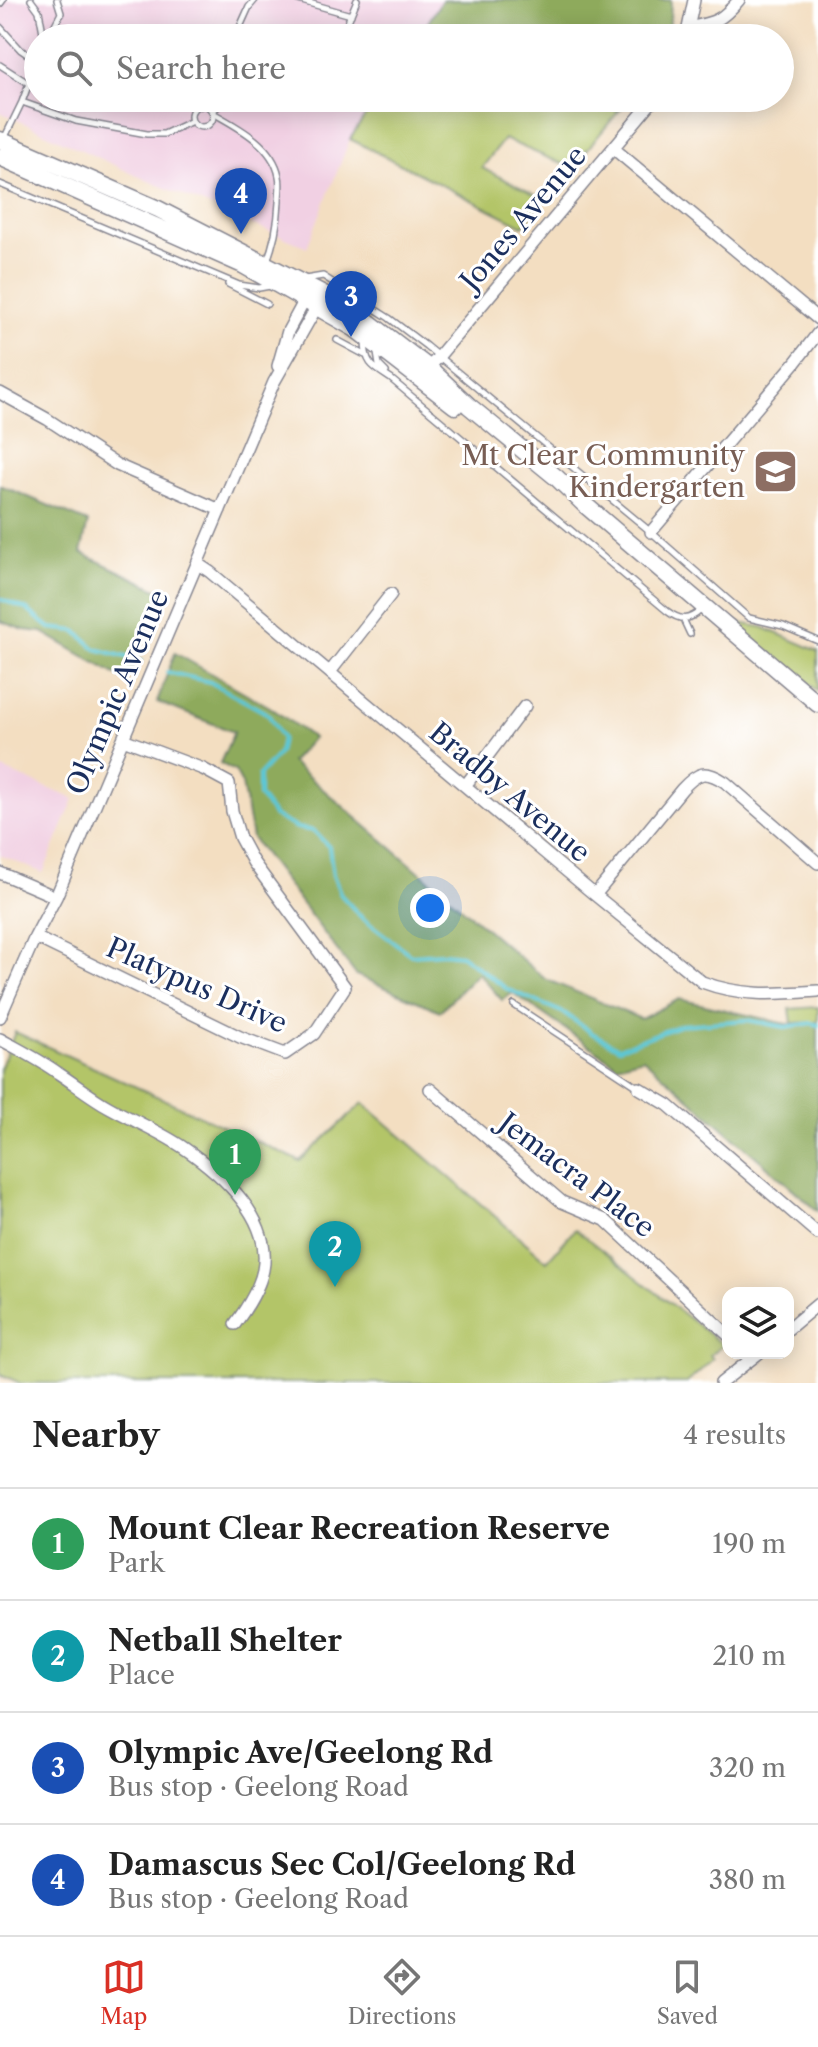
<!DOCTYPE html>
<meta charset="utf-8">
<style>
:root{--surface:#fff;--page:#f2f2f2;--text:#222;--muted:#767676;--line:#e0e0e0;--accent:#d93025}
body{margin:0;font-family:"Libre Caslon Text",serif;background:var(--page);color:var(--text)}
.controls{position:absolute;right:24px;bottom:24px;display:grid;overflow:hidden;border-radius:16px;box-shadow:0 4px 20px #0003}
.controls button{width:72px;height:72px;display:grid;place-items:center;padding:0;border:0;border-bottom:2px solid var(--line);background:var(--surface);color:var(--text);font:40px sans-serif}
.you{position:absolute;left:430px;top:908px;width:28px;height:28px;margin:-20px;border:6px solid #fff;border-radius:50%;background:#1a73e8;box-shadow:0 0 0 12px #1a73e833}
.badge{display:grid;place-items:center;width:52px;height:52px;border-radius:50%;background:var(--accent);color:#fff;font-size:26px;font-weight:700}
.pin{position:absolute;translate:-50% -66px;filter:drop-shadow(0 2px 4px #0008)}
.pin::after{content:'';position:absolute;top:42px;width:28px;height:24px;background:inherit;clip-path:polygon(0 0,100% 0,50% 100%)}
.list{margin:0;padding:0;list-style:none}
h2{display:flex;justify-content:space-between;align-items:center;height:104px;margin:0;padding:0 32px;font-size:34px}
h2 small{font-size:26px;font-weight:400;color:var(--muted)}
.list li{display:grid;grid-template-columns:52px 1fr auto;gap:24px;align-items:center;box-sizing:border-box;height:112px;padding:0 32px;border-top:2px solid var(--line)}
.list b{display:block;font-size:30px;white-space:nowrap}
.list p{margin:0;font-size:26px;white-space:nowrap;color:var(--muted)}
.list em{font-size:26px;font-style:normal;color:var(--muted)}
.icon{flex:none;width:44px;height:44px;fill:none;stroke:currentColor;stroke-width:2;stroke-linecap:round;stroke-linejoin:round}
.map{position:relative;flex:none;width:818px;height:1383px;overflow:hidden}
.search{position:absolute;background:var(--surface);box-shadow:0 4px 20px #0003;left:24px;right:24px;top:24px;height:88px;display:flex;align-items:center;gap:20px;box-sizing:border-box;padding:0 28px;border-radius:44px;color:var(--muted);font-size:30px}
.sheet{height:552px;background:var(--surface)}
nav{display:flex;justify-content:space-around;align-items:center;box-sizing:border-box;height:112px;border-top:2px solid var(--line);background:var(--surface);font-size:22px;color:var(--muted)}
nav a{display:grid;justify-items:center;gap:4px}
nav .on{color:var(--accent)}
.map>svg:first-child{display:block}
</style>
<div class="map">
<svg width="818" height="1383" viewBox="0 0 818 1383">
<rect width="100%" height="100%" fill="#fff"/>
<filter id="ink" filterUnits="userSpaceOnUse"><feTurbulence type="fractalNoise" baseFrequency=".0125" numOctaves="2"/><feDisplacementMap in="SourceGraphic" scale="16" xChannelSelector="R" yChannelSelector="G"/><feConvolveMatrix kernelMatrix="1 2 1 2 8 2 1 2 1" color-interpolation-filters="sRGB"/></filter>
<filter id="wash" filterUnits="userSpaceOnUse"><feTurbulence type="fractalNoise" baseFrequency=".006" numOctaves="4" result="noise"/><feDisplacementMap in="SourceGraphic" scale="32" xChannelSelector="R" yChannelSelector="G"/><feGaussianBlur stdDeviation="1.8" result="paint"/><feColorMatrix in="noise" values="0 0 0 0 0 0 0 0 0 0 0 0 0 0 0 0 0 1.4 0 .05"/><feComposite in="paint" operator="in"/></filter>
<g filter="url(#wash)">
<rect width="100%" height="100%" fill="#f3dec1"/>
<!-- built -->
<path fill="#f1d0e3" d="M0 0H442L418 38H38V98H377L350 139 307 247 146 180 0 112Z
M0 768 74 799 43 873 0 855Z"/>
<!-- green -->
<path fill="#b3c568" stroke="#677a63" stroke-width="2" d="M377 98H589L619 111 572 168 504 139 482 168 544 199 523 226 350 139Z
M732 622 762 627 818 651V691Z
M818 1007V1022L792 1023 790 1009Z
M15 1032 300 1161 363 1103 547 1261 575 1229 723 1345 710 1355 713 1359 687 1383H20L0 1374V1069Z"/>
<!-- forest -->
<path fill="#8eaa5c" stroke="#546c5d" stroke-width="2" d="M442 0H671L669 38H446L424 29Z
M589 98H630L619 111Z
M0 485 88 522 81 553 163 592 127 681 42 632 24 630 0 621Z
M175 653 270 707 313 738 291 762 545 979 641 1019 679 999 786 1024 818 1023V1211L643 1058 617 1065 513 993 502 1000 478 973 440 1011 356 975 252 838 242 784 235 771 220 763 234 732 157 702Z"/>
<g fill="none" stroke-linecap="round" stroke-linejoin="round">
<!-- stream -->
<path stroke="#5cc7d6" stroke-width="4" d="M0 599 26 609 50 628 76 631 96 649 141 661
M167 672 210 682 268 714 282 738 279 753 259 775V796L274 816 297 828 314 831 329 847 333 875 341 895 362 918 411 955 444 953 461 955 507 989 564 1013 592 1033 619 1048 681 1025 747 1020 785 1027 812 1023 818 1025"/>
</g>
</g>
<g filter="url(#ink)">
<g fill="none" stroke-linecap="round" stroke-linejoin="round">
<defs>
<path id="service" d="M31 0 39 11 44 38
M298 0 351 15
M0 4 3 0
M0 27 21 50 37 61
M48 38 61 13 57 0
M235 38 249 7 255 0
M341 38 357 0
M0 65 28 83
M179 98 200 106
M22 102 76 121 147 134H164L192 121
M191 116a11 11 0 1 1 22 0a11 11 0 1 1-22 0Z
M206 106 210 98
M212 111 220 105 246 98
M213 113C238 127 273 145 279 176 281 184 279 193 279 202 278 224 275 242 266 263
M4 139 22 102 38 59
M0 184 239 285 259 288 270 286
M305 279 323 276 389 318 426 346 651 532 749 618 783 626 818 641
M228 284 267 304
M337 340 365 355
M365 341C365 364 373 367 391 379L667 611C680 621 689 621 701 610
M377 353 379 365 386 372
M683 619 690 634
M514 1005 638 1087"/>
<path id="minor" d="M689 28C716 22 721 21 739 0
M686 38 694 0
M613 148 818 319
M278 366 288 331 308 294
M429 368 655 98
M0 393 47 419 117 465 220 510
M651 532 794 364 818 333
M198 564 210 572 595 895 702 982C742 997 776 994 818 991
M330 672 391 594
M465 786 525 706
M0 873 56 897
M595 895 682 789C698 772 705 769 725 782L818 863
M35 937 240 1037 285 1054 314 1034 345 987 253 862 240 838 232 811 229 783 203 769 123 739
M0 1017 35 937 56 897 274 382 320 301
M0 1039C20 1050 40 1060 58 1073 75 1084 91 1097 109 1107 134 1121 161 1132 184 1148 222 1174 273 1219 263 1270 259 1290 246 1309 235 1324
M639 1088 668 1105 818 1234
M430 1089 562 1202 605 1220 728 1335
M788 1329 818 1304
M721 1383 759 1353"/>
<path id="secondary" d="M0 140 158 209 349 307 429 368 469 406 557 478 584 504 818 704
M0 157 243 265 354 328 455 406"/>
</defs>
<!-- service casing -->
<use href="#service" stroke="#878690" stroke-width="8"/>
<!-- minor casing -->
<use href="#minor" stroke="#878690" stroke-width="14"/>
<!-- secondary casing -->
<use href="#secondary" stroke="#878690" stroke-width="19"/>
<!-- service -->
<use href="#service" stroke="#fff" stroke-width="5"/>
<!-- minor -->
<use href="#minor" stroke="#fff" stroke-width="11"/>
<!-- secondary -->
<use href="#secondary" stroke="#fff" stroke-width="16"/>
</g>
</g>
<!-- icons -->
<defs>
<symbol id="school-square" viewBox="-11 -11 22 22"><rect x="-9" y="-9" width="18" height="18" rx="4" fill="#8d6e63" stroke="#fff"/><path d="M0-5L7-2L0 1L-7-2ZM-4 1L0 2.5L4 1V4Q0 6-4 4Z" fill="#fff"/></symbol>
</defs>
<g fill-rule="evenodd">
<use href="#school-square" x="750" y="446" width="51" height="51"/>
</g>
<g text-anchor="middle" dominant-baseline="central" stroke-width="6" stroke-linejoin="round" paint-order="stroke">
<!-- street labels -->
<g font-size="28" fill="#1b2f5e" stroke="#fff">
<text transform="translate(523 218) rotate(-50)">Jones Avenue</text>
<text transform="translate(117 692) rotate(-67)">Olympic Avenue</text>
<text transform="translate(510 792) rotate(40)">Bradby Avenue</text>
<text transform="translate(197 985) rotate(24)">Platypus Drive</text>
<text transform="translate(577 1175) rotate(37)">Jemacra Place</text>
</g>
<!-- education labels -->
<g font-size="28" fill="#785e54" stroke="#fff" text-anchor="end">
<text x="745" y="455">Mt Clear Community<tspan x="745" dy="32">Kindergarten</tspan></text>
</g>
</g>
</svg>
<div class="controls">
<button><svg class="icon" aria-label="layers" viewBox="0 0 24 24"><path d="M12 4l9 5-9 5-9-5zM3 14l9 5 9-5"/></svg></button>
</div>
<div class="you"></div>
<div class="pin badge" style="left:235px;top:1195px;background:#2e9e5b">1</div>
<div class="pin badge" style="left:335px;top:1287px;background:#0f9aa8">2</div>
<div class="pin badge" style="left:351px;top:337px;background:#1a4fb4">3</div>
<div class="pin badge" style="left:241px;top:234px;background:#1a4fb4">4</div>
<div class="search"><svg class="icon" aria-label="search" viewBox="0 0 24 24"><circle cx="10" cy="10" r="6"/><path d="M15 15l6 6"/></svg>Search here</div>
</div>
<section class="sheet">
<h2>Nearby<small>4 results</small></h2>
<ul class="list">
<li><span class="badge" style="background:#2e9e5b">1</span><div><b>Mount Clear Recreation Reserve</b><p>Park</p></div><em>190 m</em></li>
<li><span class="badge" style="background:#0f9aa8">2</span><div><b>Netball Shelter</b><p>Place</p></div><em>210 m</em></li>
<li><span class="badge" style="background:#1a4fb4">3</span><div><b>Olympic Ave/Geelong Rd</b><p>Bus stop · Geelong Road</p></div><em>320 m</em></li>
<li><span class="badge" style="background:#1a4fb4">4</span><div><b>Damascus Sec Col/Geelong Rd</b><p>Bus stop · Geelong Road</p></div><em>380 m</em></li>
</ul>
</section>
<nav>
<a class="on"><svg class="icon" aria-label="map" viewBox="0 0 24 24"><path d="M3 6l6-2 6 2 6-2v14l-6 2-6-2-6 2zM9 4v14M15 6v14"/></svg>Map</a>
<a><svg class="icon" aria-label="directions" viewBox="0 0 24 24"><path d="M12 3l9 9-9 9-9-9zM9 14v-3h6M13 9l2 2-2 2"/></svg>Directions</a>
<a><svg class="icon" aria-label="saved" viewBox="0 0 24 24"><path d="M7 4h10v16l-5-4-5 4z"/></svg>Saved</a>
</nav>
